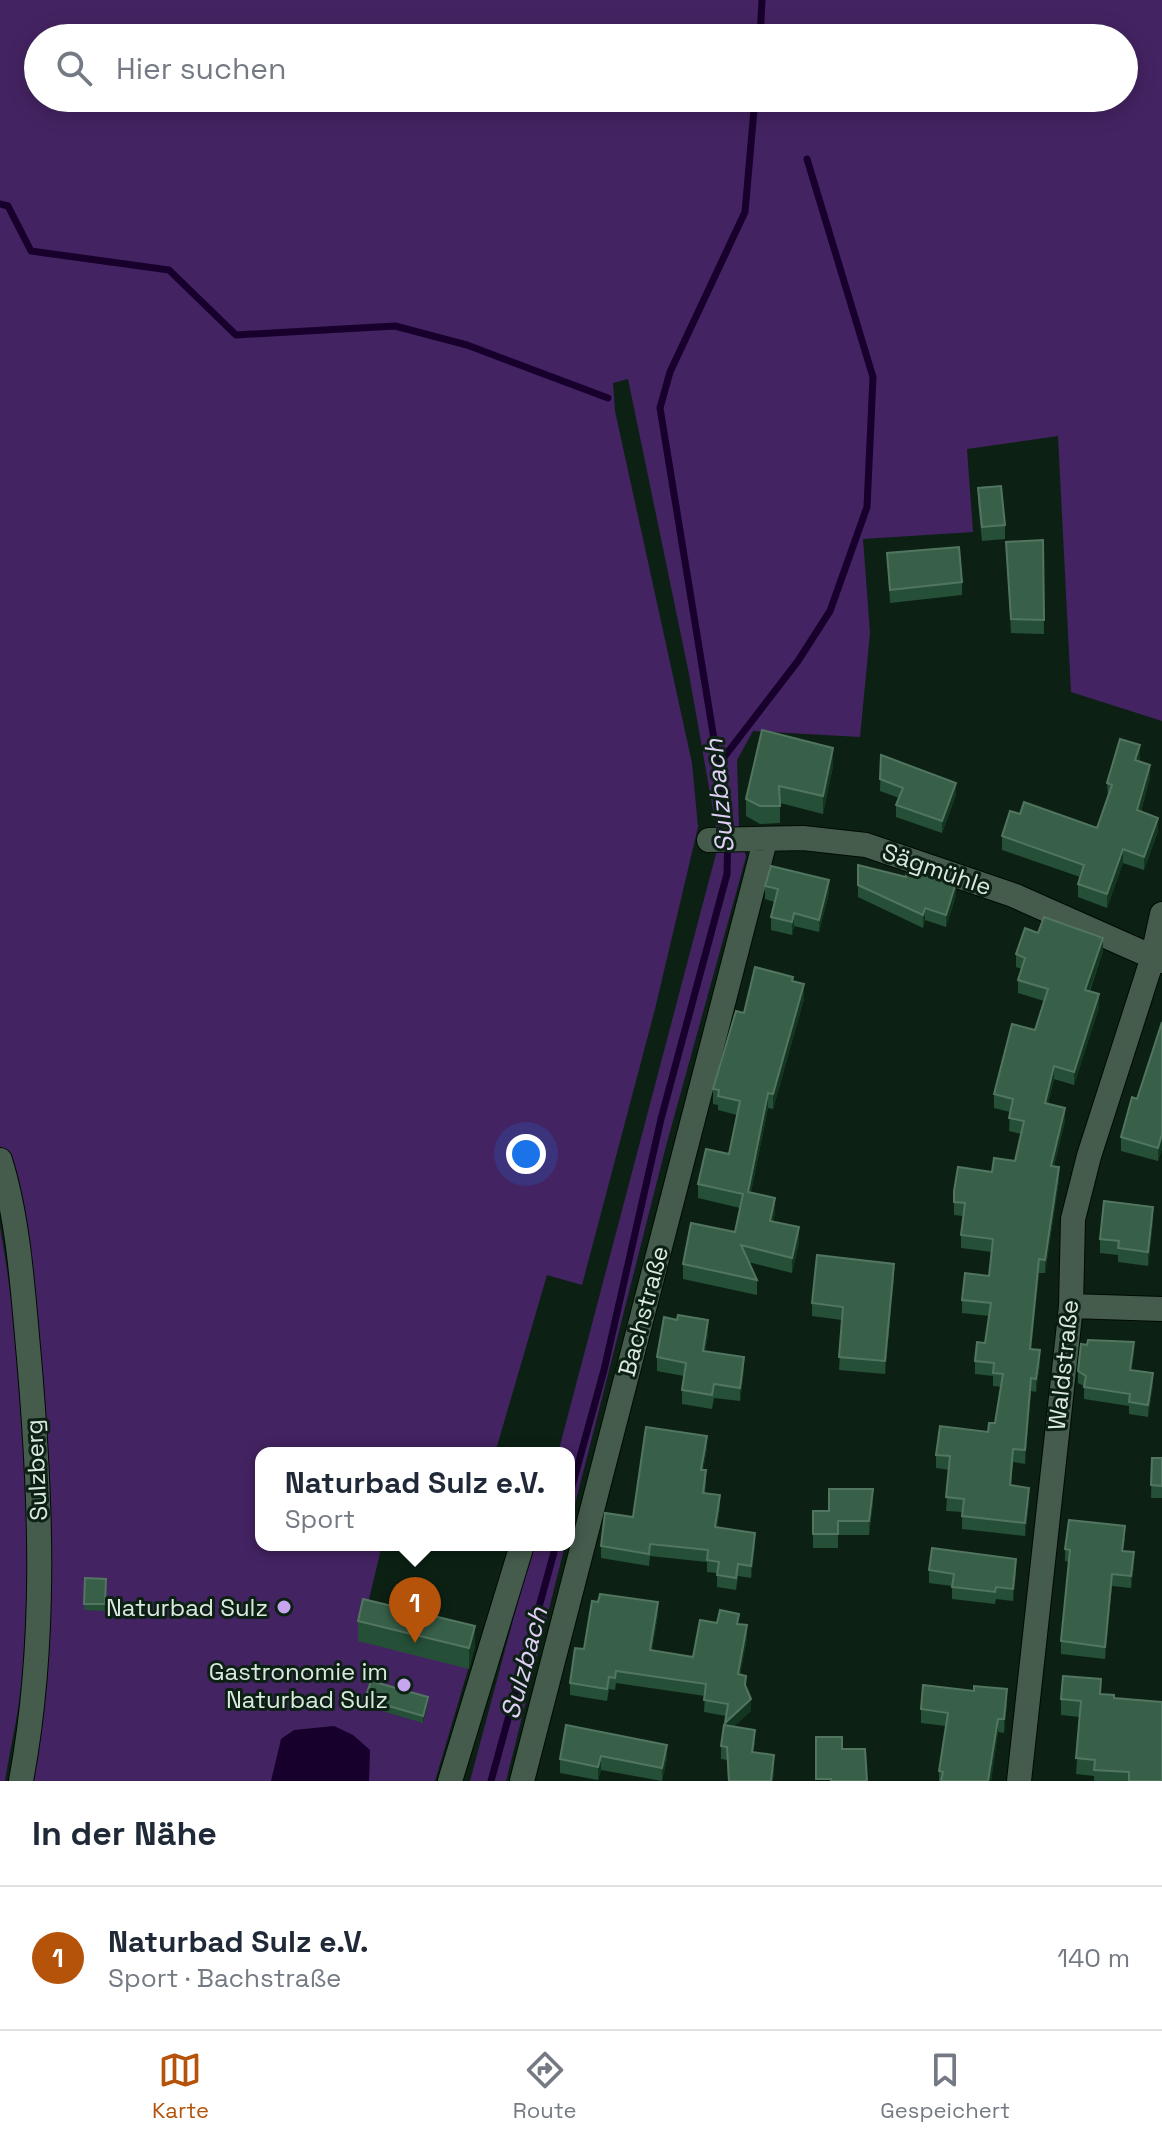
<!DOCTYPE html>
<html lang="de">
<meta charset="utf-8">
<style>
:root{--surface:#fff;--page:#f2f2f3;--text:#1f2937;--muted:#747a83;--line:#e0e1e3;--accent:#b45309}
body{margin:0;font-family:"Space Grotesk",sans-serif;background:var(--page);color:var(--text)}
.you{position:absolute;left:526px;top:1154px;width:28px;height:28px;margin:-20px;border:6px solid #fff;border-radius:50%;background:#1a73e8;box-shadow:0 0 0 12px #1a73e833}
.badge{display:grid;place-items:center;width:52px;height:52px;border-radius:50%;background:var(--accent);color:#fff;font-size:26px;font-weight:700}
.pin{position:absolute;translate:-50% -66px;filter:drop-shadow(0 2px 4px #0008)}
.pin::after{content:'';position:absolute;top:42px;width:28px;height:24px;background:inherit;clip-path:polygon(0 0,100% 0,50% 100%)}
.popup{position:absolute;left:255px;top:1447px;width:320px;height:104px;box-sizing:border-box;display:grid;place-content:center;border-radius:16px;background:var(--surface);filter:drop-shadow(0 2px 6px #0005);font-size:26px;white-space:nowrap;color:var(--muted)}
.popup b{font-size:30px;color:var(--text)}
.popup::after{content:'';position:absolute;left:50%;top:100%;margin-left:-16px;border:16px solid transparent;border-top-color:var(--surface)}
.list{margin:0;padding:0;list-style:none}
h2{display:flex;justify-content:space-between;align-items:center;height:104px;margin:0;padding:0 32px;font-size:34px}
h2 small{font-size:26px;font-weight:400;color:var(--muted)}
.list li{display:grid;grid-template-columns:52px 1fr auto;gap:24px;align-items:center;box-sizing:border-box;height:144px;padding:0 32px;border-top:2px solid var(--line)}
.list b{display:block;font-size:30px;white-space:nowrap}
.list p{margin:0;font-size:26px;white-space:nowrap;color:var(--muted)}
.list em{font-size:26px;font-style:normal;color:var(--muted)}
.icon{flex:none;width:44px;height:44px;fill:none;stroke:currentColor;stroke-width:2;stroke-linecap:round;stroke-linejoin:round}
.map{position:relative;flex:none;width:1162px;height:1781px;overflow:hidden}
.search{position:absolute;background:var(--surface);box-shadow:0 4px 20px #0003;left:24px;right:24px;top:24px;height:88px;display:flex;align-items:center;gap:20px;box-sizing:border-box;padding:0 28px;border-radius:44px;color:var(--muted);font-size:30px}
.sheet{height:248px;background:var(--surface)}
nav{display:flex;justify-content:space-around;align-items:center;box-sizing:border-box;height:112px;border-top:2px solid var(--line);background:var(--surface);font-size:22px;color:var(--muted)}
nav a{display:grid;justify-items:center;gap:4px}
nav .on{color:var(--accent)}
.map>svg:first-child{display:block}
</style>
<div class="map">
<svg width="1162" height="1781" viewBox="0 0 1162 1781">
<rect width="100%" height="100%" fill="#0c2114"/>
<!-- green -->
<path fill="#442362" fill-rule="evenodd" d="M0 0H1162V721L1071 692 1058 436 967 449 973 532 863 539 870 633 860 737 753 731 737 760 739 827H716L689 674 628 379 613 383 615 411 692 763 698 827 655 1009 582 1285 547 1275 495 1453H261V1545H382L364 1620 475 1646 435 1781H32L39 1741 14 1192 0 1146ZM38 38H1124V98H38Z
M744 849 746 857 666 1146 569 1528V1453H558L717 850Z
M0 1227C25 1371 33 1521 23 1666 21 1704 11 1743 5 1781H0Z
M533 1545H565L506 1781H470Z"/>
<!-- water -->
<path fill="#18002c" d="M334 1726 353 1735 370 1750 369 1781H271L281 1739 294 1730Z"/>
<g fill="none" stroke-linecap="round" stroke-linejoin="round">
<!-- stream -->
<path stroke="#18002c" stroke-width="7" d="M760 38 762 0
M0 204 8 206 31 251 169 270 236 335 395 326 467 345 608 398
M718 765 798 661 830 611 867 507 873 377 807 159
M569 1497 604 1370 661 1119 727 874 728 825 660 408 670 372 745 212 755 98
M491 1781 556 1545"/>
<defs>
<path id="street" d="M709 840 803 838 866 845 1013 895 1162 961
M0 1160C19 1220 23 1294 29 1358 41 1499 47 1641 21 1781
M1071 1306 1162 1309
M450 1781 522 1545
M522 1781 765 841
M1019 1781 1071 1306 1073 1219 1089 1156 1152 960 1162 914"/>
</defs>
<!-- street casing -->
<use href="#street" stroke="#000b02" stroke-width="26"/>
<!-- street -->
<use href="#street" stroke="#455c4d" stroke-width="24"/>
</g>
<!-- wall -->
<path fill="#254f37" d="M978 488 1005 525V539L982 541 978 502Z
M1043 540 1044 634 1011 633 1006 542Z
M887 553 962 582V595L890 603Z
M881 755 956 795 942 833 896 817V805L899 798 880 791Z
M1140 758 1139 761 1150 778 1141 811 1158 831 1144 870 1123 863 1107 908 1078 897V884L1080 877 1002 850V836L1020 814 1097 828 1108 797 1107 783Z
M833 766 823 814 780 803V823L760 824 746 816V799Z
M858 865 956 895 946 927 925 920 923 928 858 897Z
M765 886 829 893 819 932 794 926 792 935 771 930V917L774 902 765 899Z
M1038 933 1103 951 1090 991 1099 1007 1074 1085 1054 1079 1048 1103 1065 1121 1054 1166 1059 1180 1045 1273H1039L1031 1349 1040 1363 1036 1392 1031 1391 1025 1464 1013 1462 1011 1486 1029 1501 1025 1536 962 1529V1512L946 1511 949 1470 936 1468V1455L988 1432 995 1423 1001 1387 993 1386V1376L975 1374V1361L985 1343 989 1316 962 1313V1300L989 1276 992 1252 961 1248V1235L963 1216 954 1215V1202L992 1172 1015 1161 1021 1134 1009 1131 1010 1112 994 1108V1094L1035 1030 1044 1001 1018 993V980L1022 969 1016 967V954Z
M793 981 804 999 773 1109 768 1108 751 1192 775 1213 773 1221 799 1242 792 1273 748 1262 757 1280V1295L683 1279V1264L735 1232 740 1208 698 1198V1184L729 1154 737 1115 718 1110V1105L713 1104V1089L744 1013Z
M1162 1022V1148L1158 1161 1121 1151V1137L1137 1099Z
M1153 1221 1148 1266 1118 1262V1255L1100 1253V1239Z
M894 1277 885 1374 839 1370 842 1320 812 1316V1303Z
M708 1334 705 1351 744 1370 740 1401 714 1398 712 1409 682 1404V1390L684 1376 657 1371V1357Z
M1134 1354 1131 1370 1153 1385 1148 1417 1129 1414V1406L1084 1399V1386L1078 1383V1371Z
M707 1448 703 1470 706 1482 705 1493 720 1507 717 1527 755 1545 751 1578 738 1576 736 1590 717 1587V1573L707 1572V1562L650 1556 649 1566 601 1558V1546Z
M1152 1458H1162V1498H1151Z
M873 1503 869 1535H838V1548H813V1511H829Z
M1125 1538 1123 1551 1134 1564 1131 1588 1112 1586 1105 1659 1061 1654V1641L1069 1562 1065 1561V1549Z
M929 1570 1016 1571 1013 1601 996 1599 995 1604 952 1599V1586L929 1583Z
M85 1578 106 1579 105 1611 84 1610Z
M658 1614 652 1651 693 1657 717 1623 739 1624 747 1638 740 1675 746 1687 751 1711 734 1726 755 1743 753 1752 774 1768 773 1781H728L727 1760 721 1759V1746L726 1716 704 1712 705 1696 616 1683 615 1690 609 1689 607 1701 570 1695V1683Z
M358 1621 475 1646 469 1669 358 1641Z
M1101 1694 1114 1699 1162 1781H1094V1776L1076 1774 1080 1717 1061 1715V1699Z
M365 1699 428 1704 423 1723 365 1706Z
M1007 1703 1004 1733 998 1732 991 1781H939V1771L946 1726 921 1723V1709Z
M667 1745V1759L662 1781 601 1770 598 1780 560 1773V1759Z"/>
<!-- shaded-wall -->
<path fill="#133621" d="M1140 745V758L1135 774V760Z
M833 748V766L823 814V796Z
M1150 765V778L1137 824V810Z
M956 783V795L942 833V821Z
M1158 818V831L1144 870V857Z
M1123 849V863L1107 908V894Z
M829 880V893L819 932V920Z
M956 883V895L946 927V915Z
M925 908V920L923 928V915Z
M794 913V926L792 935V922Z
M1103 938V951L1085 1003V990Z
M804 984V999L773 1109V1094Z
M1099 994V1007L1074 1085V1072Z
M1054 1066V1079L1045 1116V1103Z
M768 1093V1108L748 1206V1192Z
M1065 1108V1121L1051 1179V1166Z
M1162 1134V1148L1158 1161V1148Z
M1059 1167V1180L1045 1273V1260Z
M775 1198V1213L770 1235V1221Z
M1153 1207V1221L1148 1266V1252Z
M799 1227V1242L792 1273V1258Z
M1039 1259V1273L1030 1362V1349Z
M894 1264V1277L885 1374V1361Z
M708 1320V1334L703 1365V1351Z
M1134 1342V1354L1130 1381V1370Z
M1040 1350V1363L1036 1392V1379Z
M744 1357V1370L740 1401V1388Z
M1153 1373V1385L1148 1417V1405Z
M1031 1378V1391L1025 1464V1450Z
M707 1436V1448L701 1482V1470Z
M1029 1488V1501L1025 1536V1523Z
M873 1489V1503L869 1535V1521Z
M720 1495V1507L715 1539V1527Z
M755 1533V1545L751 1578V1566Z
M1134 1552V1564L1131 1588V1576Z
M1016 1559V1571L1013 1601V1589Z
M1112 1574V1586L1105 1659V1647Z
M658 1602V1614L650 1663V1650Z
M747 1625V1638L738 1686V1674Z
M475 1626V1646L469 1669V1648Z
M1007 1689V1703L1004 1733V1719Z
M428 1697V1704L423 1723V1716Z
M751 1699V1711L725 1735V1723Z
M998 1719V1732L991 1781H988Z
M667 1745V1759L662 1781V1768Z
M774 1755V1768L773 1781H771Z
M601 1756V1770L598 1780V1767Z"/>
<!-- building -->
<path fill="#386049" stroke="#527560" stroke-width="2" d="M1001 486 1005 525 982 527 978 488Z
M1043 540 1044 620 1011 619 1006 542Z
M959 547 962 582 890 590 887 553Z
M762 730 833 748 823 796 779 786 780 806H760L746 799Z
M1120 739 1140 745 1135 760 1150 765 1137 810 1158 818 1144 857 1123 849 1107 894 1078 884 1084 865 1002 836 1010 811 1020 814 1024 802 1097 828 1112 785 1107 783Z
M881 755 956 783 942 821 896 805 903 788 880 779Z
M858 865 906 877 908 868 956 883 946 915 925 908 923 915 858 885Z
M771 866 829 880 819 920 794 913 792 922 771 917 778 889 765 886Z
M1044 917 1103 938 1085 990 1099 994 1074 1072 1054 1066 1045 1103 1065 1108 1051 1166 1059 1167 1045 1260 1039 1259 1030 1349 1040 1350 1036 1379 1031 1378 1025 1450 1013 1449 1010 1485 1029 1488 1025 1523 962 1516 964 1499 946 1497 950 1456 936 1455 940 1426 988 1432 989 1423H995L1003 1374 993 1373 994 1363 975 1361 977 1342 985 1343 991 1303 962 1300 965 1273 989 1276 993 1239 961 1235 965 1203 954 1202V1191L958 1167 992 1172 994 1158 1015 1161 1024 1121 1009 1118 1013 1099 994 1094 1012 1024 1035 1030 1048 989 1018 980 1025 958 1016 954 1025 928 1038 933Z
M755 967 793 977 792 981 804 984 773 1094 768 1093 748 1192 775 1198 770 1221 799 1227 792 1258 741 1245 757 1280 683 1264 691 1223 735 1232 743 1194 698 1184 706 1149 729 1154 740 1101 718 1096 719 1090 713 1089 736 1011 744 1013Z
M1162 1022V1134L1158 1148 1121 1137 1132 1097 1137 1099Z
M1104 1201 1153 1207 1148 1252 1118 1248 1119 1241 1100 1239Z
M817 1255 894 1264 885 1361 839 1357 843 1307 812 1303Z
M678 1315 708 1320 703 1351 744 1357 740 1388 714 1384 712 1395 682 1390 686 1363 657 1357 664 1317 677 1320Z
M1088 1340 1134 1342 1130 1370 1153 1373 1148 1405 1129 1402 1130 1394 1084 1387 1086 1376 1078 1371 1081 1344 1087 1345Z
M646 1427 707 1436 701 1470H706L703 1493 720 1495 715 1527 755 1533 751 1566 738 1564 736 1578 717 1575 719 1562 707 1560 708 1550 650 1544 649 1554 601 1546 605 1513 633 1517Z
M1152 1458H1162V1486L1151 1485Z
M829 1489H873L869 1521H838V1534H813V1511H829Z
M1069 1520 1125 1526 1122 1551 1134 1552 1131 1576 1112 1574 1105 1647 1061 1641 1070 1550 1065 1549Z
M932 1548 1016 1559 1013 1589 996 1587 995 1592 952 1587 954 1574 929 1570Z
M85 1578 106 1579 105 1604H84Z
M600 1594 658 1602 650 1650 693 1657 700 1620 717 1623 720 1610 739 1614 737 1624 747 1625 738 1674 746 1676 745 1685 751 1699 725 1723 728 1704 704 1700 706 1684 616 1671 615 1678 609 1677 607 1689 570 1683 575 1648 584 1649 592 1601 598 1602Z
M363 1599 475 1626 469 1648 358 1621Z
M1063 1676 1101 1679 1100 1694 1114 1695V1698L1162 1702V1781H1129V1772L1094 1770 1095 1760 1076 1758 1081 1701 1061 1699Z
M371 1681 428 1697 423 1716 365 1699Z
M923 1685 974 1691V1686L1007 1689 1004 1719H998L988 1781H941L943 1772 939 1771 948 1713 921 1709Z
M566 1725 667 1745 662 1768 601 1756 598 1767 560 1759Z
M724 1725 755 1730 752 1752 774 1755 771 1781H729L727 1747 721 1746Z
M816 1737H842V1749H865L867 1781H831V1779H816Z"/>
<!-- markers -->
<g fill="#c8a6ef" stroke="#0c2114" stroke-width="3">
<circle cx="284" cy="1607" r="8"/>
<circle cx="404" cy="1685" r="8"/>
</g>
<g text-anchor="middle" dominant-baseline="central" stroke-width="6" stroke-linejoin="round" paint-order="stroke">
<!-- street labels -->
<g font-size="24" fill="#dbe8df" stroke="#0c2114">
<text transform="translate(937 869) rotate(19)">Sägmühle</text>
<text transform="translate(643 1311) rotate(-75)">Bachstraße</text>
<text transform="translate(1063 1365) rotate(-84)">Waldstraße</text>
<text transform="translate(36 1470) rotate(-93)">Sulzberg</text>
</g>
<!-- poi labels -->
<g font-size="24" fill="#dbe8df" stroke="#0c2114" text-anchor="end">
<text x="268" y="1607">Naturbad Sulz</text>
<text x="388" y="1671">Gastronomie im<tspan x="388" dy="28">Naturbad Sulz</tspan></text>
</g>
<!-- water labels -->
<g font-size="26" font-style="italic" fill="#e1cff7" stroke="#0c2114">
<text transform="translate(719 796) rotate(-96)">Sulzbach</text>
<text transform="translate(524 1663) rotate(-75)">Sulzbach</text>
</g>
</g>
</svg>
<div class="you"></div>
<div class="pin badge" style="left:415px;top:1643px">1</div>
<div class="popup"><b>Naturbad Sulz e.V.</b>Sport</div>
<div class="search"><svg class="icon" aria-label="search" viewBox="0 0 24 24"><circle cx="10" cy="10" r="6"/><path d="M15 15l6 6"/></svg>Hier suchen</div>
</div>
<section class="sheet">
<h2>In der Nähe<small></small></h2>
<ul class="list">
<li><span class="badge">1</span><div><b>Naturbad Sulz e.V.</b><p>Sport · Bachstraße</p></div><em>140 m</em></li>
</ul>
</section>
<nav>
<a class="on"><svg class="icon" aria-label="map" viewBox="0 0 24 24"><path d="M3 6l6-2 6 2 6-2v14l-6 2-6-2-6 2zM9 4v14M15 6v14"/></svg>Karte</a>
<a><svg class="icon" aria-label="directions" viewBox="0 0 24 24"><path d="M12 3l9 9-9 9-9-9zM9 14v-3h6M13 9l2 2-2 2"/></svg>Route</a>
<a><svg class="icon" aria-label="saved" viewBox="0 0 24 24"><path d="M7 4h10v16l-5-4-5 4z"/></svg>Gespeichert</a>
</nav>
